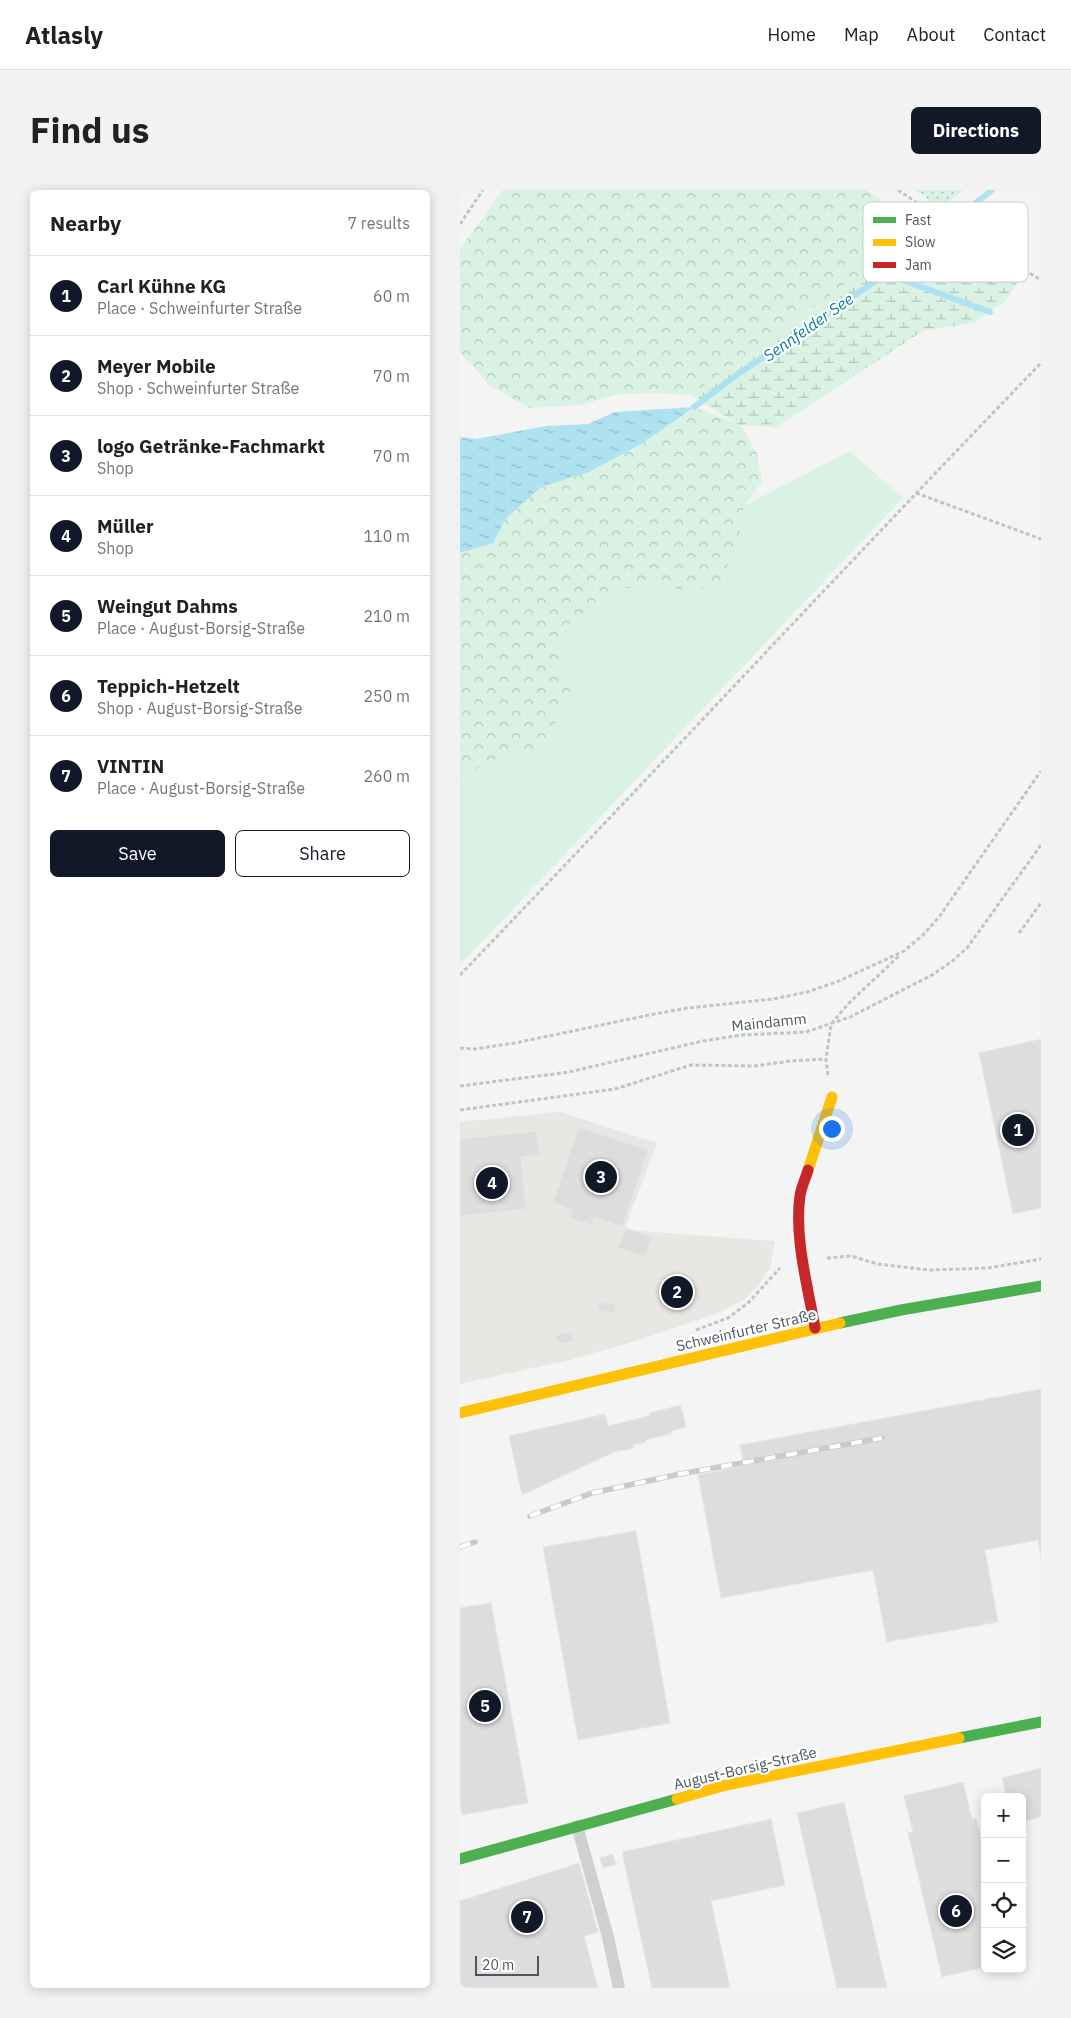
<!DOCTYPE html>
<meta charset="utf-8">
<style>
:root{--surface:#fff;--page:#f2f2f2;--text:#202124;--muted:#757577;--line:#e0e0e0;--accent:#111827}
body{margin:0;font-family:"IBM Plex Sans",sans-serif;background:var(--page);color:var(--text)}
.controls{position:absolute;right:15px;bottom:15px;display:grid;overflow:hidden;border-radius:8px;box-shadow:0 2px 12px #0003}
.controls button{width:45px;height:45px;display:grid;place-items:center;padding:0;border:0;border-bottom:1px solid var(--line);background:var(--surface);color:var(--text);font:25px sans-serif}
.scale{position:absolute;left:15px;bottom:12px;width:64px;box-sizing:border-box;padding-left:5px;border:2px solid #4a5661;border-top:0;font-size:14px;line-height:18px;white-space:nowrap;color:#4a5661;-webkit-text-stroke:4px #fff;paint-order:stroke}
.you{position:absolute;left:371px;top:938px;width:18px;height:18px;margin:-12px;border:4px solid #fff;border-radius:50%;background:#1a73e8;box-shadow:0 0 0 8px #1a73e833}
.badge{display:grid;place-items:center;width:32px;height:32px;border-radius:50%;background:var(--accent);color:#fff;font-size:16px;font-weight:700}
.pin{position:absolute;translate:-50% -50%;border:2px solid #fff;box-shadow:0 1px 5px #0006}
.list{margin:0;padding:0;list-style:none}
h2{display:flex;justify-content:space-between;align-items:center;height:65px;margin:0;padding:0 20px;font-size:21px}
h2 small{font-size:16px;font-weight:400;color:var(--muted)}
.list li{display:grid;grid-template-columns:32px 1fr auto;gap:15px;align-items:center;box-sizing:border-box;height:80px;padding:0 20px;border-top:1px solid var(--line)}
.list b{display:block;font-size:19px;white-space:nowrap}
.list p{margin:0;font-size:16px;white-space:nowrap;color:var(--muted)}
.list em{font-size:16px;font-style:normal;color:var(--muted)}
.actions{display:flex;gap:10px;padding:15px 20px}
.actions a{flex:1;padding:11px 0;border:1px solid var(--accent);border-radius:8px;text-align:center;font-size:18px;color:var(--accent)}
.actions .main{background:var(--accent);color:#fff}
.icon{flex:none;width:28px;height:28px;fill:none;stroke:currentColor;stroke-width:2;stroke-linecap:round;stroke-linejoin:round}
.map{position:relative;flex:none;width:581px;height:1798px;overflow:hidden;border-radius:8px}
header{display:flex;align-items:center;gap:30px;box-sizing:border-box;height:70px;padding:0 25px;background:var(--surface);border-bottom:1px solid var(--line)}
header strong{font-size:24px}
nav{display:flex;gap:28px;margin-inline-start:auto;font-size:18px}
.intro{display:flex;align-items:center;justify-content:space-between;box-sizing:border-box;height:120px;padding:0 30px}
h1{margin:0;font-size:35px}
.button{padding:12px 22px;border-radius:8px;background:var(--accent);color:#fff;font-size:18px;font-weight:700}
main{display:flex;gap:30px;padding:0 30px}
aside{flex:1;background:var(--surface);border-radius:8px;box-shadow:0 2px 12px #0003}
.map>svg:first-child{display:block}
</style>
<header>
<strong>Atlasly</strong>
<nav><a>Home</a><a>Map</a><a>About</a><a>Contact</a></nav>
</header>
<div class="intro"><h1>Find us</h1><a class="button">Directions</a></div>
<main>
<aside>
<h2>Nearby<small>7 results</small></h2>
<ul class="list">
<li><span class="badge">1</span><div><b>Carl Kühne KG</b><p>Place · Schweinfurter Straße</p></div><em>60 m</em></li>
<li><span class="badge">2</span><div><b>Meyer Mobile</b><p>Shop · Schweinfurter Straße</p></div><em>70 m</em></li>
<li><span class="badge">3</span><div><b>logo Getränke-Fachmarkt</b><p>Shop</p></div><em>70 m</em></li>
<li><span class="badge">4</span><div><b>Müller</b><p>Shop</p></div><em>110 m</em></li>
<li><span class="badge">5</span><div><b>Weingut Dahms</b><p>Place · August-Borsig-Straße</p></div><em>210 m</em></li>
<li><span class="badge">6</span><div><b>Teppich-Hetzelt</b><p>Shop · August-Borsig-Straße</p></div><em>250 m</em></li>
<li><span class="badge">7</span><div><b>VINTIN</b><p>Place · August-Borsig-Straße</p></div><em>260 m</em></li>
</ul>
<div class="actions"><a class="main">Save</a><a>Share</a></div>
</aside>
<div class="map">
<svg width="581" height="1798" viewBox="0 0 581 1798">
<defs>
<pattern id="forest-crowns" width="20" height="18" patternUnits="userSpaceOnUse" patternTransform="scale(1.25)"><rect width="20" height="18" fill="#d9f2e3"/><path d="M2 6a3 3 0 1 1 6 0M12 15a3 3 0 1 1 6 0" fill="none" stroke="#b2c7bb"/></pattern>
<pattern id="wetland-marsh" width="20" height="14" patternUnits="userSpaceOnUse" patternTransform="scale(1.25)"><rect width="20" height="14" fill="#d9f2e3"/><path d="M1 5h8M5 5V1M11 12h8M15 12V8" fill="none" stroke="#b2c7bb"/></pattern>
<pattern id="park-dots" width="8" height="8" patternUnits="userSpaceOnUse" patternTransform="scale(1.25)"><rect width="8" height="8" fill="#d9f2e3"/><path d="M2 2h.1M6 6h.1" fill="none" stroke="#b2c7bb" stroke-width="1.8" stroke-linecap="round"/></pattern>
<pattern id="water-ripples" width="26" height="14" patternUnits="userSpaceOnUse" patternTransform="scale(1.25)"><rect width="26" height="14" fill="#aee2f0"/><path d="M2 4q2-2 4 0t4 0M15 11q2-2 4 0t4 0" fill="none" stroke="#90bac6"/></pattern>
</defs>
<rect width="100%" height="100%" fill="#f4f4f4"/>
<!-- commercial -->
<path fill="#e8e7e3" d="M100 922 197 953 165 1038 180 1041 315 1051 310 1078 298 1096 286 1108 261 1122 179 1150 110 1170 0 1194V932Z"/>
<!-- grass -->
<path fill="#d9f2e3" d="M390 261 443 308 0 775V590L26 572 84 556 112 497 101 477 99 442 156 399 197 395 229 401 279 349 284 316Z"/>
<!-- forest -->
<path fill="url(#forest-crowns)" d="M43 0H407L462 40 231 205 198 203 159 204 119 215 70 218 30 196 0 162V59Z
M234 217 281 235 297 264 302 292 284 316 279 349 260 393 229 401 197 395 156 399 100 441 101 477 112 497 84 557 26 572 0 590V363L33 353 46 328 81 297 129 282 183 253Z"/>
<!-- wetland -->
<path fill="url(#wetland-marsh)" d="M462 40 557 93 545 111 514 133 463 141 316 237 279 235 231 205Z"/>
<!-- park -->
<path fill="url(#park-dots)" d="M455 0H503L480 18Z"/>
<!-- water -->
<path fill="url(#water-ripples)" d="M234 217 183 253 129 282 81 297 46 328 33 353 0 363V247L16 249 86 236 128 234 155 222Z"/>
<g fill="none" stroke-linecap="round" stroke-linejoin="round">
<!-- stream -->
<path stroke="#aee2f0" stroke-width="6" d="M426 84 530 122
M234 217 274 187 426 84 532 0"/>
</g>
<!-- building -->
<path fill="#ddddde" stroke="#e5e6e7" d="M581 849V1018L553 1024 519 863Z
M119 937 188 960 162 1037 134 1027 132 1035 110 1028 113 1020 93 1013Z
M76 941 79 965 61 967 66 1019 0 1026V949Z
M165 1038 192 1047 185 1067 158 1058Z
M139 1111 156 1115 154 1123 137 1119Z
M111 1142 113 1151 99 1154 96 1145Z
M581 1199V1369L578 1350 525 1360 538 1432 427 1452 413 1380 261 1408 238 1285 284 1276 280 1255Z
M221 1215 226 1237 211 1241V1244L185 1250 186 1252 173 1255 174 1258 154 1262 62 1305 49 1246 145 1224 148 1236 189 1226V1223Z
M176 1341 210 1533 118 1550 83 1357Z
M31 1413 68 1613 2 1625 0 1614V1418Z
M581 1578V1627L562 1632V1607H547L542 1588Z
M503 1592 512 1629 516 1628 525 1665V1777L482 1787 448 1643 453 1642 444 1606Z
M384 1612 427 1798H377L337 1623Z
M311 1629 325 1695 251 1711 270 1798H192L162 1662Z
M153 1664 156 1674 143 1678 140 1668Z
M119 1673 138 1742 124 1746 138 1798H0V1711Z"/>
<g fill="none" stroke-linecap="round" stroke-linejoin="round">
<!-- path -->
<path stroke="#bcc7c4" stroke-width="3" stroke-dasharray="4 2.5" stroke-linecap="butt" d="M438 0 509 48 581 90
M0 34 23 0
M456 303 581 349
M559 743 581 713
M0 785C195 582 386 375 581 173
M0 858 15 859 55 853 194 824 228 818 313 809 347 802 379 791 444 761 463 745 479 727 581 581
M368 885 366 869 371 834 389 813 440 765
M0 896 109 882 243 851 282 845 346 842 390 827 472 785 490 773 507 758 581 655
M0 920 155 899 231 875 295 876 330 871 366 869
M367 1068 391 1066 418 1074 470 1080 528 1078 581 1069
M236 1140 268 1128 288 1113 320 1078"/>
<!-- lane -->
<path stroke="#ced0d2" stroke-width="12" d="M117 1636 148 1747 159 1798"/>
<!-- fast -->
<path stroke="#4caf50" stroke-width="11" d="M380 1133 441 1120 581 1096
M499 1548 581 1532
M0 1669 217 1609"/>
<!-- slow -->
<path stroke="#ffc107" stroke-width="11" d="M348 980 372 907
M0 1223 380 1133
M217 1609 266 1595 499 1548"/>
<!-- jam -->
<path stroke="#c62828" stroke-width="11" d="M348 980C346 988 341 997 340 1006 334 1047 348 1097 355 1138"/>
<defs>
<path id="rail" d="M70 1326 132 1303 220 1284 422 1248
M0 1357 15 1352"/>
</defs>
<!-- rail casing -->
<use href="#rail" stroke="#c9cacc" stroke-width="5.5"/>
<!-- rail -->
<use href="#rail" stroke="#fff" stroke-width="4" stroke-dasharray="11" stroke-linecap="butt"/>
</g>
<g text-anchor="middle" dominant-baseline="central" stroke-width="4.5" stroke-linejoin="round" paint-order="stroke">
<!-- street labels -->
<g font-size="15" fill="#4a5661" stroke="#fff">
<text transform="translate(309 832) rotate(-6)">Maindamm</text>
<text transform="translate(286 1140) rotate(-13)">Schweinfurter Straße</text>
<text transform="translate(285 1578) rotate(-13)">August-Borsig-Straße</text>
</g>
<!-- water labels -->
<g font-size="16" font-style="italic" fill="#0c7c9b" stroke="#fff">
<text transform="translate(348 137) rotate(-35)">Sennfelder See</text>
</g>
</g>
<!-- legend -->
<rect x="403" y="12" width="165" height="80" rx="8" fill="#fff" stroke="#c9ccd0" stroke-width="1"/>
<rect x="413" y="27" width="23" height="6" fill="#4caf50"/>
<rect x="413" y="49" width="23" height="7" fill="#ffc107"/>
<rect x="413" y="72" width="23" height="6" fill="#c62828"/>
<g font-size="14" fill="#4a5661">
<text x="445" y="35">Fast</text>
<text x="445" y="57">Slow</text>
<text x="445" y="80">Jam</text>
</g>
</svg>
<div class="controls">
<button>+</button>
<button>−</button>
<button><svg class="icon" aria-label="locate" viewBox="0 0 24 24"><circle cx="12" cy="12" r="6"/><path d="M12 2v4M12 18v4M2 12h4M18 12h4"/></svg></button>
<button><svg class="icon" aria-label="layers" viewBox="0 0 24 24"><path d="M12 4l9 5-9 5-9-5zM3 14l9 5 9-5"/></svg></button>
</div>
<div class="scale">20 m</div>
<div class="you"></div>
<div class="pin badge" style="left:558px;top:940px">1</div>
<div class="pin badge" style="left:217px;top:1102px">2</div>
<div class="pin badge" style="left:141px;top:987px">3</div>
<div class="pin badge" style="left:32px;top:993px">4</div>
<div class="pin badge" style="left:25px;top:1516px">5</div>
<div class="pin badge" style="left:496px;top:1721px">6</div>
<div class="pin badge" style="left:67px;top:1727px">7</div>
</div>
</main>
